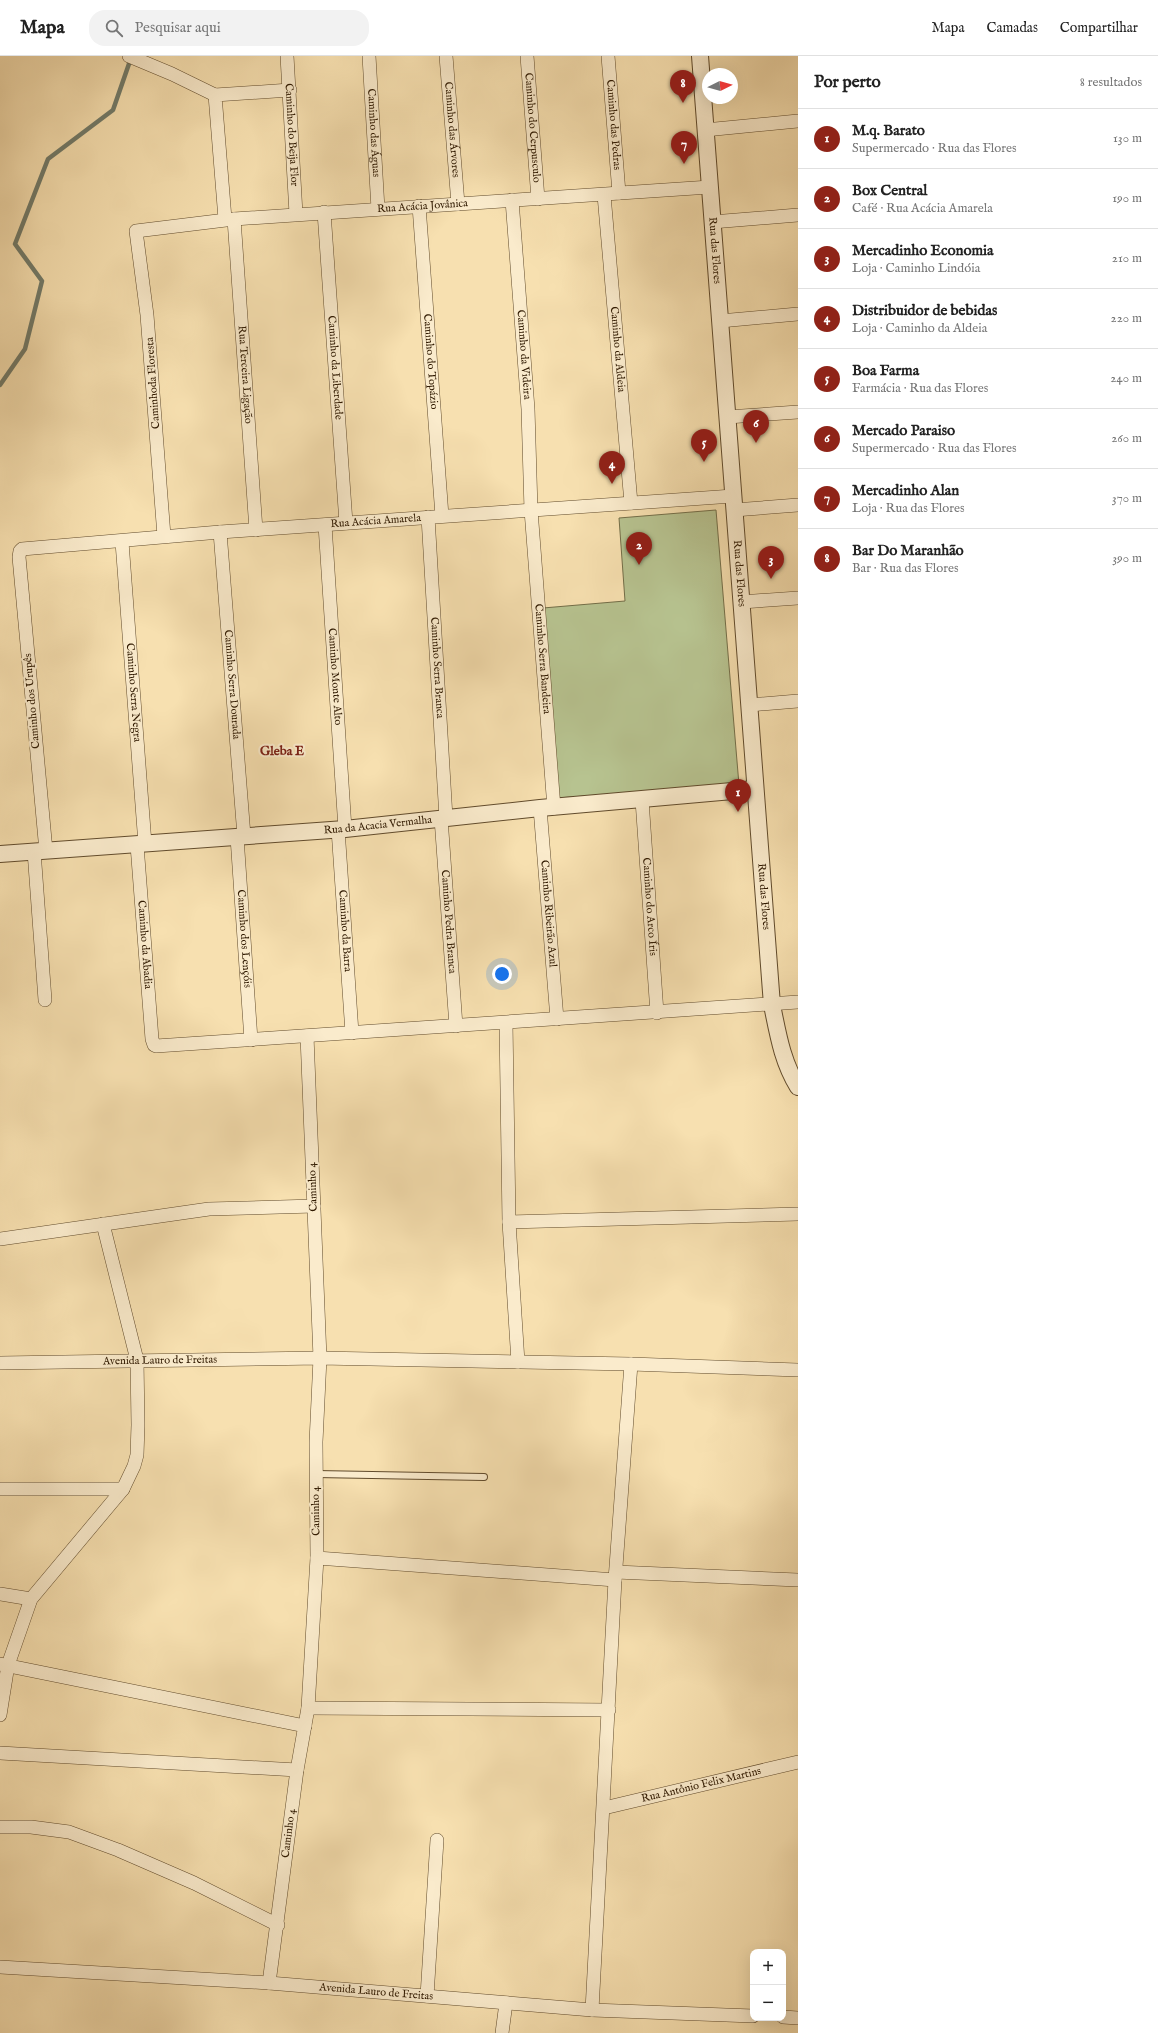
<!DOCTYPE html>
<html lang="pt">
<meta charset="utf-8">
<style>
:root{--surface:#fff;--page:#f2f2f2;--text:#222;--muted:#767676;--line:#e0e0e0;--accent:#8f2418}
body{margin:0;font-family:"IM FELL English",serif;background:var(--page);color:var(--text)}
.controls{position:absolute;right:12px;bottom:12px;display:grid;overflow:hidden;border-radius:8px;box-shadow:0 4px 16px #0002}
.controls button{width:36px;height:36px;display:grid;place-items:center;padding:0;border:0;border-bottom:1px solid var(--line);background:var(--surface);color:var(--text);font:20px sans-serif}
.compass{position:absolute;left:702px;top:12px;width:36px;height:36px;border-radius:50%;background:var(--surface);box-shadow:0 4px 16px #0002;rotate:85deg}
.you{position:absolute;left:502px;top:918px;width:14px;height:14px;margin:-10px;border:3px solid #fff;border-radius:50%;background:#1a73e8;box-shadow:0 0 0 6px #1a73e833}
.badge{display:grid;place-items:center;width:26px;height:26px;border-radius:50%;background:var(--accent);color:#fff;font-size:13px;font-weight:700}
.pin{position:absolute;translate:-50% -33px;filter:drop-shadow(0 1px 2px #0008)}
.pin::after{content:'';position:absolute;top:21px;width:14px;height:12px;background:inherit;clip-path:polygon(0 0,100% 0,50% 100%)}
.list{margin:0;padding:0;list-style:none}
h2{display:flex;justify-content:space-between;align-items:center;height:52px;margin:0;padding:0 16px;font-size:17px}
h2 small{font-size:13px;font-weight:400;color:var(--muted)}
.list li{display:grid;grid-template-columns:26px 1fr auto;gap:12px;align-items:center;box-sizing:border-box;height:60px;padding:0 16px;border-top:1px solid var(--line)}
.list b{display:block;font-size:15px;white-space:nowrap}
.list p{margin:0;font-size:13px;white-space:nowrap;color:var(--muted)}
.list em{font-size:13px;font-style:normal;color:var(--muted)}
.icon{flex:none;width:22px;height:22px;fill:none;stroke:currentColor;stroke-width:2;stroke-linecap:round;stroke-linejoin:round}
.map{position:relative;flex:none;width:798px;height:1977px;overflow:hidden}
header{display:flex;align-items:center;gap:24px;box-sizing:border-box;height:56px;padding:0 20px;background:var(--surface);border-bottom:1px solid var(--line)}
header strong{font-size:19px}
nav{display:flex;gap:22px;margin-inline-start:auto;font-size:14px}
.search{width:280px;height:36px;background:var(--page);display:flex;align-items:center;gap:10px;box-sizing:border-box;padding:0 14px;border-radius:16px;color:var(--muted);font-size:15px}
main{display:flex}
aside{flex:1;background:var(--surface)}
.map>svg:first-child{display:block}
</style>
<header>
<strong>Mapa</strong>
<div class="search"><svg class="icon" aria-label="search" viewBox="0 0 24 24"><circle cx="10" cy="10" r="6"/><path d="M15 15l6 6"/></svg>Pesquisar aqui</div>
<nav><a>Mapa</a><a>Camadas</a><a>Compartilhar</a></nav>
</header>
<main>
<div class="map">
<svg width="798" height="1977" viewBox="0 0 798 1977">
<rect width="100%" height="100%" fill="#f7e0b0"/>
<filter id="stains"><feTurbulence type="fractalNoise" baseFrequency=".005" numOctaves="4"/><feColorMatrix values="0 0 0 0 .2 0 0 0 0 .09 0 0 0 0 .02 0 0 0 .5 -.17"/></filter>
<radialGradient id="worn" r=".72"><stop offset=".6" stop-color="#630" stop-opacity="0"/><stop offset="1" stop-color="#630" stop-opacity=".3"/></radialGradient>
<!-- green -->
<path fill="#b7c390" stroke="#736e48" d="M716 454 739 729 557 742 543 552 625 545 619 462Z"/>
<g fill="none" stroke-linecap="round" stroke-linejoin="round">
<!-- stream -->
<path stroke="#727b6a" stroke-width="4.5" d="M0 329 25 293 42 225 15 188 48 103 113 54 131 2"/>
<defs>
<path id="service" d="M316 1418 484 1421"/>
<g id="minor">
<path d="M129 0 172 18 215 39"/>
<path id="s1" d="M287 0 296 158"/>
<path id="s2" d="M369 0 378 153"/>
<path id="s3" d="M446 0 458 148"/>
<path id="s4" d="M527 0 538 143"/>
<path id="s5" d="M608 0 619 137"/>
<path d="M705 74 798 65"/>
<path id="s6" d="M604 139 631 447"/>
<path id="s7" d="M512 144 528 353 531 454 554 752"/>
<path id="s8" d="M419 150 442 460"/>
<path id="s9" d="M324 156 346 467"/>
<path d="M225 163 215 39 290 34"/>
<path id="s10" d="M234 163 256 474"/>
<path d="M712 166 798 159"/>
<path d="M720 265 798 258"/>
<path d="M727 361 798 356"/>
<path d="M734 454 798 449"/>
<path id="s11" d="M428 461 446 762"/>
<path id="s12" d="M325 469 345 773"/>
<path id="s13" d="M220 476 244 780"/>
<path id="s14" d="M164 480 147 259 136 175 234 163 710 131"/>
<path id="s15" d="M122 486 145 788"/>
<path d="M741 546 798 542"/>
<path d="M749 649 798 645"/>
<path id="s16" d="M642 744 657 957"/>
<path id="s17" d="M540 752 557 963"/>
<path id="s18" d="M441 762 456 970"/>
<path id="s19" d="M338 773 352 977"/>
<path id="s20" d="M237 781 251 984"/>
<path id="s21" d="M137 789 152 983 154 989 156 990 798 946"/>
<path d="M34 795 45 944"/>
<path id="s22" d="M46 795 19 501 20 495 22 493 220 476 733 440"/>
<path d="M506 967 509 1166 518 1306"/>
<path d="M509 1166 798 1158"/>
<path d="M0 1183 209 1153 314 1150"/>
<path id="s23" d="M0 1307 320 1302 631 1308 798 1314"/>
<path d="M0 1433H123"/>
<path d="M317 1502 615 1524"/>
<path d="M616 1516 798 1524"/>
<path d="M0 1538 31 1543"/>
<path d="M0 1608 305 1670"/>
<path d="M308 1652 609 1654"/>
<path d="M0 1659 8 1609 31 1543 123 1433 134 1410 137 1399 138 1369 137 1304 103 1168"/>
<path d="M0 1697 297 1714"/>
<path id="s24" d="M604 1752 798 1706"/>
<path d="M0 1771H31L69 1776 118 1794 194 1827 278 1869"/>
<path id="s25" d="M0 1911 269 1927 592 1954 753 1960"/>
<path id="s26" d="M269 1927 297 1714 308 1652 317 1502 316 1386 320 1302 307 980"/>
<path d="M427 1940 437 1784"/>
<path d="M592 1954 615 1524 631 1308"/>
<path d="M783 1961 798 1962"/>
<path d="M502 1977 506 1947"/>
</g>
<g id="tertiary">
<path id="s27" d="M700 0 772 949C778 978 782 1005 798 1031"/>
<path id="s28" d="M0 798 345 773 540 752 755 733"/>
</g>
</defs>
<!-- service casing -->
<use href="#service" stroke="#614b2c" stroke-width="8"/>
<!-- minor casing -->
<use href="#minor" stroke="#614b2c" stroke-width="14"/>
<!-- tertiary casing -->
<use href="#tertiary" stroke="#614b2c" stroke-width="18"/>
<!-- service -->
<use href="#service" stroke="#faebcc" stroke-width="6"/>
<!-- minor -->
<use href="#minor" stroke="#faebcc" stroke-width="13"/>
<!-- tertiary -->
<use href="#tertiary" stroke="#faebcc" stroke-width="16"/>
</g>
<g text-anchor="middle" dominant-baseline="central" stroke-width="4" stroke-linejoin="round" paint-order="stroke">
<!-- street labels -->
<g font-size="11" fill="#2f1900" stroke="#faebcc">
<text stroke="none"><textPath href="#s5" startOffset="69">Caminho das Pedras</textPath></text>
<text stroke="none"><textPath href="#s4" startOffset="72">Caminho do Cerpusculo</textPath></text>
<text stroke="none"><textPath href="#s3" startOffset="74">Caminho das Árvores</textPath></text>
<text stroke="none"><textPath href="#s2" startOffset="77">Caminho das Águas</textPath></text>
<text stroke="none"><textPath href="#s1" startOffset="79">Caminho do Beija Flor</textPath></text>
<text stroke="none"><textPath href="#s14" startOffset="594">Rua Acácia Jovânica</textPath></text>
<text stroke="none"><textPath href="#s27" startOffset="195">Rua das Flores</textPath></text>
<text stroke="none"><textPath href="#s6" startOffset="155">Caminho da Aldeia</textPath></text>
<text stroke="none"><textPath href="#s7" startOffset="155">Caminho da Videira</textPath></text>
<text stroke="none"><textPath href="#s8" startOffset="156">Caminho do Topázio</textPath></text>
<text stroke="none"><textPath href="#s9" startOffset="156">Caminho da Liberdade</textPath></text>
<text stroke="none"><textPath href="#s10" startOffset="156">Rua Terceira Ligação</textPath></text>
<text transform="translate(153 327) rotate(-94)">Caminhoda Floresta</text>
<text stroke="none"><textPath href="#s22" startOffset="659">Rua Acácia Amarela</textPath></text>
<text stroke="none"><textPath href="#s27" startOffset="519">Rua das Flores</textPath></text>
<text stroke="none"><textPath href="#s7" startOffset="460">Caminho Serra Bandeira</textPath></text>
<text stroke="none"><textPath href="#s11" startOffset="151">Caminho Serra Branca</textPath></text>
<text stroke="none"><textPath href="#s12" startOffset="152">Caminho Monte Alto</textPath></text>
<text stroke="none"><textPath href="#s13" startOffset="153">Caminho Serra Dourada</textPath></text>
<text stroke="none"><textPath href="#s15" startOffset="151">Caminho Serra Negra</textPath></text>
<text transform="translate(32 645) rotate(-95)">Caminho dos Urupês</text>
<text stroke="none"><textPath href="#s28" startOffset="379">Rua da Acacia Vermalha</textPath></text>
<text stroke="none"><textPath href="#s27" startOffset="843">Rua das Flores</textPath></text>
<text stroke="none"><textPath href="#s16" startOffset="107">Caminho do Arco Íris</textPath></text>
<text stroke="none"><textPath href="#s17" startOffset="106">Caminho Ribeirão Azul</textPath></text>
<text stroke="none"><textPath href="#s18" startOffset="104">Caminho Pedra Branca</textPath></text>
<text stroke="none"><textPath href="#s19" startOffset="102">Caminho da Barra</textPath></text>
<text stroke="none"><textPath href="#s20" startOffset="102">Caminho dos Lençóis</textPath></text>
<text stroke="none"><textPath href="#s21" startOffset="100">Caminho da Abadia</textPath></text>
<text transform="translate(313 1131) rotate(-92)">Caminho 4</text>
<text stroke="none"><textPath href="#s23" startOffset="160">Avenida Lauro de Freitas</textPath></text>
<text transform="translate(316 1455) rotate(-91)">Caminho 4</text>
<text stroke="none"><textPath href="#s24" startOffset="100">Rua Antônio Felix Martins</textPath></text>
<text stroke="none"><textPath href="#s26" startOffset="151">Caminho 4</textPath></text>
<text stroke="none"><textPath href="#s25" startOffset="377">Avenida Lauro de Freitas</textPath></text>
</g>
<!-- quarter labels -->
<g font-size="13" font-weight="bold" fill="#7a1f14" stroke="#faebcc">
<text x="282" y="695">Gleba E</text>
</g>
</g>
<rect width="100%" height="100%" filter="url(#stains)"/>
<rect width="100%" height="100%" fill="url(#worn)"/>
</svg>
<div class="controls">
<button>+</button>
<button>−</button>
</div>
<svg class="compass" viewBox="-18 -18 36 36"><path d="M0-13l5 13h-10z" fill="#e53935"/><path d="M0 13l5-13h-10z" fill="#767676"/></svg>
<div class="you"></div>
<div class="pin badge" style="left:738px;top:756px">1</div>
<div class="pin badge" style="left:639px;top:509px">2</div>
<div class="pin badge" style="left:771px;top:523px">3</div>
<div class="pin badge" style="left:612px;top:428px">4</div>
<div class="pin badge" style="left:704px;top:406px">5</div>
<div class="pin badge" style="left:756px;top:387px">6</div>
<div class="pin badge" style="left:684px;top:108px">7</div>
<div class="pin badge" style="left:683px;top:47px">8</div>
</div>
<aside>
<h2>Por perto<small>8 resultados</small></h2>
<ul class="list">
<li><span class="badge">1</span><div><b>M.q. Barato</b><p>Supermercado · Rua das Flores</p></div><em>130 m</em></li>
<li><span class="badge">2</span><div><b>Box Central</b><p>Café · Rua Acácia Amarela</p></div><em>190 m</em></li>
<li><span class="badge">3</span><div><b>Mercadinho Economia</b><p>Loja · Caminho Lindóia</p></div><em>210 m</em></li>
<li><span class="badge">4</span><div><b>Distribuidor de bebidas</b><p>Loja · Caminho da Aldeia</p></div><em>220 m</em></li>
<li><span class="badge">5</span><div><b>Boa Farma</b><p>Farmácia · Rua das Flores</p></div><em>240 m</em></li>
<li><span class="badge">6</span><div><b>Mercado Paraiso</b><p>Supermercado · Rua das Flores</p></div><em>260 m</em></li>
<li><span class="badge">7</span><div><b>Mercadinho Alan</b><p>Loja · Rua das Flores</p></div><em>370 m</em></li>
<li><span class="badge">8</span><div><b>Bar Do Maranhão</b><p>Bar · Rua das Flores</p></div><em>390 m</em></li>
</ul>
</aside>
</main>
